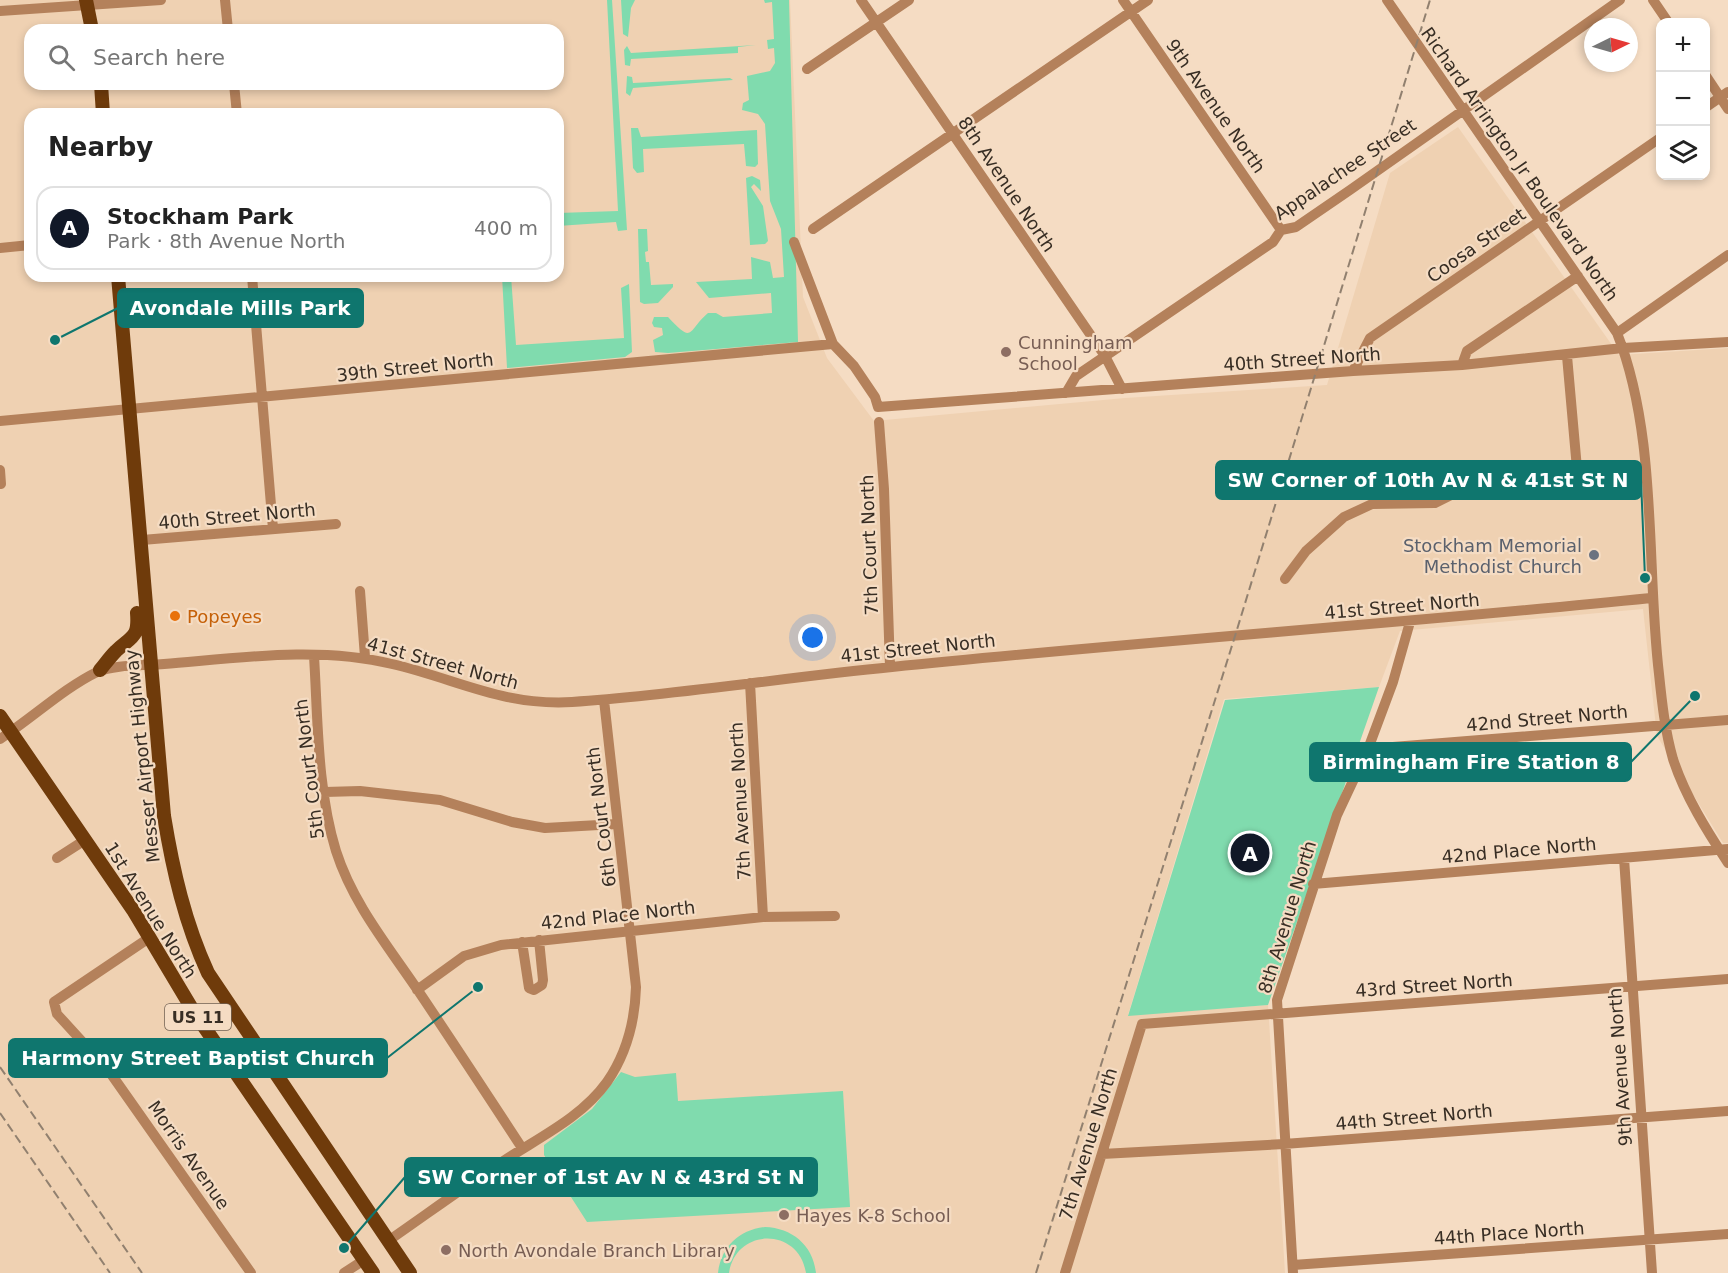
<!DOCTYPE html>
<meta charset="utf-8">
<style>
:root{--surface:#fff;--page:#f6f6f6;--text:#222;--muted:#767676;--line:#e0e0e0;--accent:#111827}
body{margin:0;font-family:"DejaVu Sans",sans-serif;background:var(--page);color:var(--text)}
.controls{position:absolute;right:18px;top:18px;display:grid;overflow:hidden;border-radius:12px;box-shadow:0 3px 9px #0003}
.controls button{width:54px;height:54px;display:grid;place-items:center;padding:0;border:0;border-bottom:2px solid var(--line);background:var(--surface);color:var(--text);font:30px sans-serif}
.compass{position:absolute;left:1584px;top:18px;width:54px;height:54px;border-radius:50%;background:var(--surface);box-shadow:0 3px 9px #0003;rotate:85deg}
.you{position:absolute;left:813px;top:638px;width:21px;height:21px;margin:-15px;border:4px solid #fff;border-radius:50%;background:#1a73e8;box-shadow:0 0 0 9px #1a73e833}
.badge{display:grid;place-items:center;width:39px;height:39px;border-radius:50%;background:var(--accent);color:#fff;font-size:20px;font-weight:700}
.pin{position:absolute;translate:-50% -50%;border:3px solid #fff;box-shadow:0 2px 6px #0006}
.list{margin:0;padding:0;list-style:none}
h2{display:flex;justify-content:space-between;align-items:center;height:78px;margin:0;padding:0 24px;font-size:26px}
h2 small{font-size:20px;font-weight:400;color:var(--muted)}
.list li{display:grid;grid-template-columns:39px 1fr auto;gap:18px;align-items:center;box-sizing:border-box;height:84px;margin:0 12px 12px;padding:0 12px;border:2px solid var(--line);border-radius:18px}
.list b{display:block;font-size:22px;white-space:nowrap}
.list p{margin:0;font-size:20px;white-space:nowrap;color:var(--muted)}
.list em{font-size:20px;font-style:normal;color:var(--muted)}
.icon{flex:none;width:33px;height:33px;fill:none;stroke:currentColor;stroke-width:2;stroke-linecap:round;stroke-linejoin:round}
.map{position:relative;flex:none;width:1728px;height:1273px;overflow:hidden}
.search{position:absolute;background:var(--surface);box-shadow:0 3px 9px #0003;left:24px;top:24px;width:540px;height:66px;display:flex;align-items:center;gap:15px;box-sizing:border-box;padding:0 21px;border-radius:18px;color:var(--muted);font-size:22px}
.panel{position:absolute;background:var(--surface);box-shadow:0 3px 9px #0003;left:24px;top:108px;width:540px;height:174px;border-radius:18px}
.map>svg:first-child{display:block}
</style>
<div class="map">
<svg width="1728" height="1273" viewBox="0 0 1728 1273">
<rect width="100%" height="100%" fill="#f5dcc3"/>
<!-- built -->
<path fill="#efd1b2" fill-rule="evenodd" d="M0 0H790L803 297 827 358 874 421 1125 398 1327 385 1390 173 1458 127 1619 355 1728 348V843H1723L1657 736 1643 609 1400 631 1379 687 1224 699 1128 1015 1268 1005 1285 1273H0ZM30 30H558V84H30ZM30 114H558V276H30Z"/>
<!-- green -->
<path fill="#80dbae" d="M607 0H612L627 230 618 231 616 222 558 226V213L618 211Z
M621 0H635L631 8 628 37 623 34Z
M764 0H789L798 342 668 353 655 352 653 340 663 335 662 328 654 327 652 323 654 317H668C694 345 687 331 708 313H716L723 317 772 313 771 293 709 298 696 282 752 279 751 257 770 262 773 278 784 277 781 229 770 201 765 124 758 114 742 110 743 103 749 100 747 76 770 71 775 63 774 48 768 49 767 40 774 39 772 2 765 3Z
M756 45 738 47V53L631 59 630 66 625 65 624 50 627 46 631 53Z
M627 76 632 77 633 83 730 78 733 80 633 88 630 96 626 93Z
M631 128H638L641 137 757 130 758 164 755 167 746 166 744 144 643 149 644 172 637 173 633 168Z
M752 176 760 180 761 191 754 184 751 187 763 206 768 241 765 244 750 245 746 178Z
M638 229H647L648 251 645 252 646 262H649L651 285 673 284V287L658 303 644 304 640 302Z
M502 276H511L516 345 624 338 621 288 629 284 632 352 625 357 507 368Z
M1379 687 1268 1005 1128 1016 1225 700Z
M621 1072 635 1077 676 1073 678 1101 843 1091 850 1207 587 1222 544 1155V1145L592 1109Z
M765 1227C792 1228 813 1245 816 1273H806C799 1227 736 1227 729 1273H718C721 1247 739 1230 765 1227Z"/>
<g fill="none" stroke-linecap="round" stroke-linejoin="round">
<!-- minor -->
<path stroke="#b4815b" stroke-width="10" d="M225 0 228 30
M861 0 1105 356 1122 389
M1123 0 1281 230
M1387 0 1617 333C1658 436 1646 565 1659 674 1662 703 1665 731 1673 759 1685 796 1707 831 1728 863
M1653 0 1668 22
M0 11 161 0
M807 69 909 0
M1706 76 1728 109
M234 84 237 114
M1706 107 1728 92
M813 229 1148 0
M794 242 833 344 854 366 875 397 878 407 1353 371 1462 365 1623 348 1728 342
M0 248 30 245
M252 276 273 529
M1617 333 1728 255
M1567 356 1578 480
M1462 365 1467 351 1578 276
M1353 371 1370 338 1660 138
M1066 393 1076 376 1273 242 1281 230 1296 227 1350 190 1620 0
M0 421 833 344
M879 422 884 489 890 667
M0 470 1 484
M142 540 336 524
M1285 579 1306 551 1344 517 1372 504 1435 503 1465 488 1644 474
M360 591 365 657
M314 656C318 720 317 789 336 851 353 904 388 946 419 992 454 1044 488 1096 522 1148
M750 683 763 917
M0 739C31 719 64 688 97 672 115 664 145 666 164 664 238 658 319 646 392 664 457 679 502 706 572 702 679 695 786 677 892 667 1145 641 1398 624 1651 598
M1368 749 1728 720
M325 792 360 791 440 800 512 822 545 828 617 824
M57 858 85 840
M1624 858 1652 1273
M1313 884 1728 849
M149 938 54 1002 57 1014 109 1071 251 1273
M522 942 529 988 534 990 542 985 543 980 539 940
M417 990 464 956 501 945 763 917 835 916
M1102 1154 1284 1144 1728 1111
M388 1241C427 1214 465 1186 505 1160 540 1137 582 1117 607 1082 627 1053 635 1021 636 987L604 700
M1293 1265 1728 1234
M344 1273 364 1260
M1065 1273 1142 1024 1728 979
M1293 1273 1277 1000 1337 815 1368 749 1393 682 1410 622"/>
<!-- major -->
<path stroke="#6f3b0b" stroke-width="14" d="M86 0 92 30
M101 84 103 114
M118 276 164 816C173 871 185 923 208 973L410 1273
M100 670C105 664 110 657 116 651 132 636 139 638 137 613
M0 716 133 910 194 1012 373 1273"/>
<!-- rail -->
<path stroke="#91806f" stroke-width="2" stroke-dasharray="9 4.5" stroke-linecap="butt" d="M0 1067 142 1273
M0 1113 110 1273
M1036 1273 1235 636 1430 0"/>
</g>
<!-- markers -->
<g fill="#8d6e63" stroke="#f5dcc3" stroke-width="2">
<circle cx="1006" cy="352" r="6"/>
<circle cx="784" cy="1215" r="6"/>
<circle cx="446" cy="1250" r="6"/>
</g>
<circle fill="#6b7280" stroke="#f5dcc3" stroke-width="2" cx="1594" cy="555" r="6"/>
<circle fill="#e8710a" stroke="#f5dcc3" stroke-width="2" cx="175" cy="616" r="6"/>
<g text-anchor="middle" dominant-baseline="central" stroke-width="4.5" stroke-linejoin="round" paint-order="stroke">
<!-- shield labels -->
<rect fill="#f5dcc3" stroke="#716254" stroke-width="1.5" x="165" y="1004" width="66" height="26" rx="4.5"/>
<g font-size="16" font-weight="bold" fill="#382e24">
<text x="198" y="1017">US 11</text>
</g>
<!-- street labels -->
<g font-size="18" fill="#382e24" stroke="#f5dcc3">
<text transform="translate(1216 106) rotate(55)">9th Avenue North</text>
<text transform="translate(1520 164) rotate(55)">Richard Arrington Jr Boulevard North</text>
<text transform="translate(1345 169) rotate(-34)">Appalachee Street</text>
<text transform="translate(1007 184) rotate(56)">8th Avenue North</text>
<text transform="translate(1476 245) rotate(-35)">Coosa Street</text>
<text transform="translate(1302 359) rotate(-4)">40th Street North</text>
<text transform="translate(415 367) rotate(-6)">39th Street North</text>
<text transform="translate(237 516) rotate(-5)">40th Street North</text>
<text transform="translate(869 545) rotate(-92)">7th Court North</text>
<text transform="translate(1402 606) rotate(-5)">41st Street North</text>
<text transform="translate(918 648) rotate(-6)">41st Street North</text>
<text transform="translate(443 663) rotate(15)">41st Street North</text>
<text transform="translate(1547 718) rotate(-5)">42nd Street North</text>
<text transform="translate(142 756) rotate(-96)">Messer Airport Highway</text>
<text transform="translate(309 769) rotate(-97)">5th Court North</text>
<text transform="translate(740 801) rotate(-93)">7th Avenue North</text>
<text transform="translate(601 817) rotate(-97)">6th Court North</text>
<text transform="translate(1519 850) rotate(-5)">42nd Place North</text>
<text transform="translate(151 910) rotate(58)">1st Avenue North</text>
<text transform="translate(618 915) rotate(-6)">42nd Place North</text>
<text transform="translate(1287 917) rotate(-73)">8th Avenue North</text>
<text transform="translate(1434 985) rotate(-4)">43rd Street North</text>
<text transform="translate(1620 1067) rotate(-94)">9th Avenue North</text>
<text transform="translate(1414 1117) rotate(-5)">44th Street North</text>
<text transform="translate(1088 1144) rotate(-73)">7th Avenue North</text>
<text transform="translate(189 1155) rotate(55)">Morris Avenue</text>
<text transform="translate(1509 1233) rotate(-4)">44th Place North</text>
</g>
<!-- education labels -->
<g font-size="18" fill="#785e54" stroke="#f5dcc3" text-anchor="start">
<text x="1018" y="342">Cunningham<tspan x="1018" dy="21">School</tspan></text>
<text x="796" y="1215">Hayes K-8 School</text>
<text x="458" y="1250">North Avondale Branch Library</text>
</g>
<!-- worship labels -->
<g font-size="18" fill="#5b616d" stroke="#f5dcc3" text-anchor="end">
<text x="1582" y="545">Stockham Memorial<tspan x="1582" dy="21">Methodist Church</tspan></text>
</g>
<!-- food labels -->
<g font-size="18" fill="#c56008" stroke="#f5dcc3" text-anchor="start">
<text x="187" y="616">Popeyes</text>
</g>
</g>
<!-- callouts -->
<path fill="none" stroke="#0f766e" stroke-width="2" d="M55 340L118 308M1645 578L1641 480M1695 696L1631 762M478 987L387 1058M344 1248L405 1177"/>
<g fill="#0f766e" stroke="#f5dcc3" stroke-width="2">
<circle cx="55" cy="340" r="6"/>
<circle cx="1645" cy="578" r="6"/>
<circle cx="1695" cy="696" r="6"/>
<circle cx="478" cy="987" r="6"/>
<circle cx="344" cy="1248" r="6"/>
</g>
<g fill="#0f766e" stroke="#0f766e" stroke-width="2">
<rect x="118" y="289" width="245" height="38" rx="6"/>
<rect x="1216" y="461" width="425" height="38" rx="6"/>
<rect x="1310" y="743" width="321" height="38" rx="6"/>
<rect x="9" y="1039" width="378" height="38" rx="6"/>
<rect x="405" y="1158" width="412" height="38" rx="6"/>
</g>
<g font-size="20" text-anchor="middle" font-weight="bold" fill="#fff">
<text x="240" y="315">Avondale Mills Park</text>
<text x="1428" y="487">SW Corner of 10th Av N &amp; 41st St N</text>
<text x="1471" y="769">Birmingham Fire Station 8</text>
<text x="198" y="1065">Harmony Street Baptist Church</text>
<text x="611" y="1184">SW Corner of 1st Av N &amp; 43rd St N</text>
</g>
</svg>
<div class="controls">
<button>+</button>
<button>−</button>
<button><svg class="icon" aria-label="layers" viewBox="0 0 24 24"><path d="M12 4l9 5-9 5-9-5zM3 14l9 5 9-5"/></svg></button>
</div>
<svg class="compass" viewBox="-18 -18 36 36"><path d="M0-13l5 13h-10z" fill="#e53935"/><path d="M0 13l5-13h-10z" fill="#767676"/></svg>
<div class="you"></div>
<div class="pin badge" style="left:1250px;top:853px">A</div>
<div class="search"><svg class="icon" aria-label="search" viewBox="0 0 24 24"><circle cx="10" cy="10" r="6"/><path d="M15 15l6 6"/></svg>Search here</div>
<section class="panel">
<h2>Nearby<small></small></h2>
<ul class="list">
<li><span class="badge">A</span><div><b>Stockham Park</b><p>Park · 8th Avenue North</p></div><em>400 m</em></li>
</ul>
</section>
</div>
